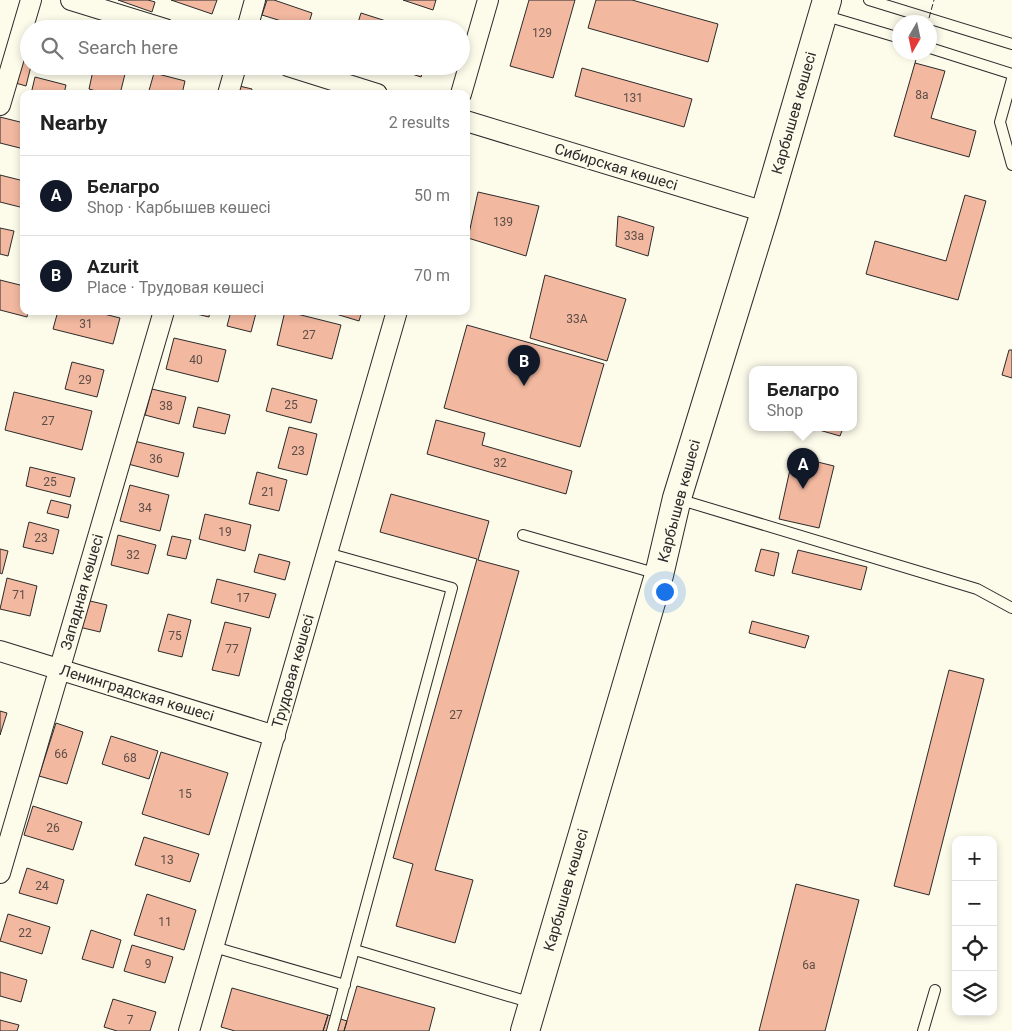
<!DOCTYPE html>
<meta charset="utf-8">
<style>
:root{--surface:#fff;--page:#f6f6f6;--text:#222;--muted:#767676;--line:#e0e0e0;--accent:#111827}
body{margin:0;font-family:Roboto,sans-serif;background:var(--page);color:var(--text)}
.controls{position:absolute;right:15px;bottom:15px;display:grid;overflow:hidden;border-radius:10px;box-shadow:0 2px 8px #0003}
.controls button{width:45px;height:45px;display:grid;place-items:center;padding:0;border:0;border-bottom:1px solid var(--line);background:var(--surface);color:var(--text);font:25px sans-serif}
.compass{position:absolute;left:892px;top:15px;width:45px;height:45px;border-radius:50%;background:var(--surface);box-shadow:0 2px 8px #0003;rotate:189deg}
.you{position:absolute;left:664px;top:591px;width:18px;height:18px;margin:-12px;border:4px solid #fff;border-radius:50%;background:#1a73e8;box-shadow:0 0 0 8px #1a73e833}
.badge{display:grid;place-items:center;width:32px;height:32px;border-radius:50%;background:var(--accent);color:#fff;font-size:16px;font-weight:700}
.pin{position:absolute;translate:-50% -41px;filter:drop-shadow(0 1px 2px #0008)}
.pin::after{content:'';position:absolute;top:26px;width:18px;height:15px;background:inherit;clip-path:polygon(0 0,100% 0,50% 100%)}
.popup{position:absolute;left:749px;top:366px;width:108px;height:65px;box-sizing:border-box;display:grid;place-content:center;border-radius:10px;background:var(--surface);filter:drop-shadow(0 1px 4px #0005);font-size:16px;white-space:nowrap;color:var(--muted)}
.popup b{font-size:19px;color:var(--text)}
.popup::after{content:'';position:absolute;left:50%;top:100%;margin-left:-10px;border:10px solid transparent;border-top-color:var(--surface)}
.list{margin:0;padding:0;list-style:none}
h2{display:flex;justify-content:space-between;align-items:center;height:65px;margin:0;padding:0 20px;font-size:21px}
h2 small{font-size:16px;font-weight:400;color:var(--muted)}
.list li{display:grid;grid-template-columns:32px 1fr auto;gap:15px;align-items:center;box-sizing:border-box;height:80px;padding:0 20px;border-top:1px solid var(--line)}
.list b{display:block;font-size:19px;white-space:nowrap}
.list p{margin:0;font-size:16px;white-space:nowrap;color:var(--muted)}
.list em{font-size:16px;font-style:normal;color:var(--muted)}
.icon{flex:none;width:28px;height:28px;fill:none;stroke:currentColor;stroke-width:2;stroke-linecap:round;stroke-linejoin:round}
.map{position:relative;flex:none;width:1012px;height:1031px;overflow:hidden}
.search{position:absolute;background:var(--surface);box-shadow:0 2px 8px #0003;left:20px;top:20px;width:450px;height:55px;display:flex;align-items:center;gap:12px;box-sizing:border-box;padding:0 18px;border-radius:28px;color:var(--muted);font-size:19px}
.panel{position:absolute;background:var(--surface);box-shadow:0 2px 8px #0003;left:20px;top:90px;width:450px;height:225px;border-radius:10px}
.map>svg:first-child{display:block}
</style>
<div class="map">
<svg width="1012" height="1031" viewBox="0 0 1012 1031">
<rect width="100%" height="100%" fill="#fdfbea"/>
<!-- building -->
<path fill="#f2b8a0" stroke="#2b2b2b" d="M118 0H148L155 2 152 12Z
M171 0H217L212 14Z
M267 0H274L312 13 307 29 262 15Z
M403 0H436L433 10Z
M529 0H575L553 78 510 66Z
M596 0H632L718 24 708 62 588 28Z
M361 13 386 21 384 29H356Z
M29 29V66H31L26 86 12 82Z
M915 63 945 71 931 118 976 131 969 157 894 136Z
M94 66H127L120 94H106L89 89Z
M388 66H425L421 77Z
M582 68 692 99 684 127 575 96Z
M154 73 185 81 182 94H148Z
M35 77 66 85 64 94H31Z
M231 84 252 89 251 94H228Z
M0 117 24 123V149L0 143Z
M0 175 24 181V208L0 202Z
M478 192 539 206 526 256 468 238Z
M965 195 986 201 958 300 866 274 875 241 946 261Z
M618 216 654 227 648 256 616 246Z
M0 228 14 231 8 256 0 254Z
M545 275 626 299 607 361 530 338Z
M0 280 24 286V311H28L27 317 0 310Z
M58 311H92L120 318 113 344 53 329Z
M184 311H210L209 317Z
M231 311 256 313 251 332 227 326Z
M285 311 341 325 332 359 277 345Z
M326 311H362L359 321Z
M467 325 604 364 580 447 444 408Z
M174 338 226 350 218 382 166 369Z
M1009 350H1012V378L1002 375Z
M72 362 104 370 97 397 65 389Z
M272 388 317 400 311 423 266 411Z
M152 389 186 397 179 424 145 415Z
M14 392 92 411 82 450 5 430Z
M198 407 230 415 225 434 193 427Z
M436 420 485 433 482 445 572 471 566 494 427 454Z
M289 427 317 434 307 475 278 468Z
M812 428H843L840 436Z
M134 441 184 453 178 477 128 464Z
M793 456 834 466 819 528 779 519Z
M30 467 75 478 70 497 26 486Z
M257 472 287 480 279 511 249 504Z
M130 485 169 495 160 531 120 521Z
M391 494 489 521 478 560 519 571 435 870 473 880 455 943 396 926 413 864 393 858 477 559 380 532Z
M51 500 71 505 68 518 47 513Z
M205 514 251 525 245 551 199 539Z
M29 522 59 530 53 554 23 547Z
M118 535 156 545 148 574 111 565Z
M172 536 191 540 186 559 167 555Z
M0 549 8 551 2 574 0 573Z
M761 549 779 553 774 576 755 571Z
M798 550 867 567 861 590 792 573Z
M259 554 290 562 285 580 254 572Z
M7 578 37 586 30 616 0 609Z
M217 579 276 594 269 618 211 603Z
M86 600 107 605 100 632 79 627Z
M168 614 191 620 182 657 158 651Z
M752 621 809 636 805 648 749 633Z
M225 622 251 628 239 676 212 670Z
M949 670 984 679 929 895 894 886Z
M0 711 7 713 0 735Z
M56 723 83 732 67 784 39 776Z
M111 736 158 751 149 779 102 764Z
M161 752 228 773 209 835 142 814Z
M33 806 82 822 73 850 24 835Z
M144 837 199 854 190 882 135 865Z
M27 868 64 880 57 904 19 893Z
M796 884 859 900 825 1031H759Z
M147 894 196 910 184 950 134 935Z
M8 914 50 927 42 954 0 941Z
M91 930 121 940 113 968 82 959Z
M132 945 173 957 165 983 124 971Z
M0 972 27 980 21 1002 0 996Z
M357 986 435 1008 429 1031H344Z
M232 988 328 1015 323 1031H235L221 1027Z
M113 999 156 1012 150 1031H117L104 1027Z
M328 1015 347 1021 344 1031H323Z
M0 1020 19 1025 17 1031H0Z"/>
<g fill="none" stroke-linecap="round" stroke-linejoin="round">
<defs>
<path id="lane" d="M869 0 1012 44
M823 15 900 38
M930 48 1012 74
M1012 79 1000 122 1012 165
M678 499 977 589 1012 608
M523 535 658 574
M327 553 452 588 332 1031
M214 947 345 985
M355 950 532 1003
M923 1031 935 990"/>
<path id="street" d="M71 0 165 29
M247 29 255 0
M288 66 377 94
M228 94 236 66
M461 94 488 0
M0 105 31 0
M466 121 765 212
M0 651 275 736
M0 873 164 311
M189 1031 397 311"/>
<path id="secondary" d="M525 1031 659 575 677 498 765 212 827 0"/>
</defs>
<!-- lane casing -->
<use href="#lane" stroke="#2b2b2b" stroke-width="12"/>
<!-- street casing -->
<use href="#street" stroke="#2b2b2b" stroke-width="22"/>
<!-- secondary casing -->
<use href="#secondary" stroke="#2b2b2b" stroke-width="30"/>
<!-- lane -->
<use href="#lane" stroke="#fdfbea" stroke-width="10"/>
<!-- street -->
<use href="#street" stroke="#fdfbea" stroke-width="20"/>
<!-- secondary -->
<use href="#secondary" stroke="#fdfbea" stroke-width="28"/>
<!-- fence -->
<path stroke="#2b2b2b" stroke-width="1" stroke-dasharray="6 2.5" stroke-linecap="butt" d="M929 18 934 0
M915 63 918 52"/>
</g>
<g text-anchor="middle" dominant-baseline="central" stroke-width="4" stroke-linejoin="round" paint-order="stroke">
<!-- number labels -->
<g font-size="12" fill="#5d4e48">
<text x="542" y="33">129</text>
<text x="922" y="95">8а</text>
<text x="633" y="98">131</text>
<text x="503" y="222">139</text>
<text x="634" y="236">33а</text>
<text x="577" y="319">33А</text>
<text x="86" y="324">31</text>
<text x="309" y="335">27</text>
<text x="196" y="360">40</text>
<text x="85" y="380">29</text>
<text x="291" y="405">25</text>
<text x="166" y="406">38</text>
<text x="48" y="421">27</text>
<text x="298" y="451">23</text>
<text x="156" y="459">36</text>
<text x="500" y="463">32</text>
<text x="50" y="482">25</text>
<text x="268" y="492">21</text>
<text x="145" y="508">34</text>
<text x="225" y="532">19</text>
<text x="41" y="538">23</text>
<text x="133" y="555">32</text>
<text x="19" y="595">71</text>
<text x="243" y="598">17</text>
<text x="175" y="636">75</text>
<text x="232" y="649">77</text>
<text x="456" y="715">27</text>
<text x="61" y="754">66</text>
<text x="130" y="758">68</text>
<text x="185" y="794">15</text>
<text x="53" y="828">26</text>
<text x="167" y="860">13</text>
<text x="42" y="886">24</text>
<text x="165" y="922">11</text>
<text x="25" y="933">22</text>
<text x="148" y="964">9</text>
<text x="809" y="965">6а</text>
<text x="130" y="1020">7</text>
</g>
<!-- street labels -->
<g font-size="15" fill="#2b2b2b" stroke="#fdfbea">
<text transform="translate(794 113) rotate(-74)">Карбышев көшесі</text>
<text transform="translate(616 167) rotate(17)">Сибирская көшесі</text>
<text transform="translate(679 501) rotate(-75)">Карбышев көшесі</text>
<text transform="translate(82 592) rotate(-74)">Западная көшесі</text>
<text transform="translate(293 671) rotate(-74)">Трудовая көшесі</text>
<text transform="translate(137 693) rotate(17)">Ленинградская көшесі</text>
<text transform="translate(566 890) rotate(-74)">Карбышев көшесі</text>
</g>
</g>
</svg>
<div class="controls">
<button>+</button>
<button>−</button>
<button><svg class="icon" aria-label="locate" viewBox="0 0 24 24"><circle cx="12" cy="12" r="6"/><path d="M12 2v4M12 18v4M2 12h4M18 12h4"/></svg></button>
<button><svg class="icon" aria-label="layers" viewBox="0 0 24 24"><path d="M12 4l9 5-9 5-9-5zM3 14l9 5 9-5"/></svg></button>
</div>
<svg class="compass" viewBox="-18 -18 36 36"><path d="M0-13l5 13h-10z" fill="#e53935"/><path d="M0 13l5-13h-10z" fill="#767676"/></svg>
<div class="you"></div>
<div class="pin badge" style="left:803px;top:489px">A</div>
<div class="popup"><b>Белагро</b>Shop</div>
<div class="pin badge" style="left:524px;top:386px">B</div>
<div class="search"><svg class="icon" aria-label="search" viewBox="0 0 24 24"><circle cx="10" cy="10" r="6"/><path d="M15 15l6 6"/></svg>Search here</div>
<section class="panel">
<h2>Nearby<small>2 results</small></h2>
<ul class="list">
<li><span class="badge">A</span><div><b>Белагро</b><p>Shop · Карбышев көшесі</p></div><em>50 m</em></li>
<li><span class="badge">B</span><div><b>Azurit</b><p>Place · Трудовая көшесі</p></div><em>70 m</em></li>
</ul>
</section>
</div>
